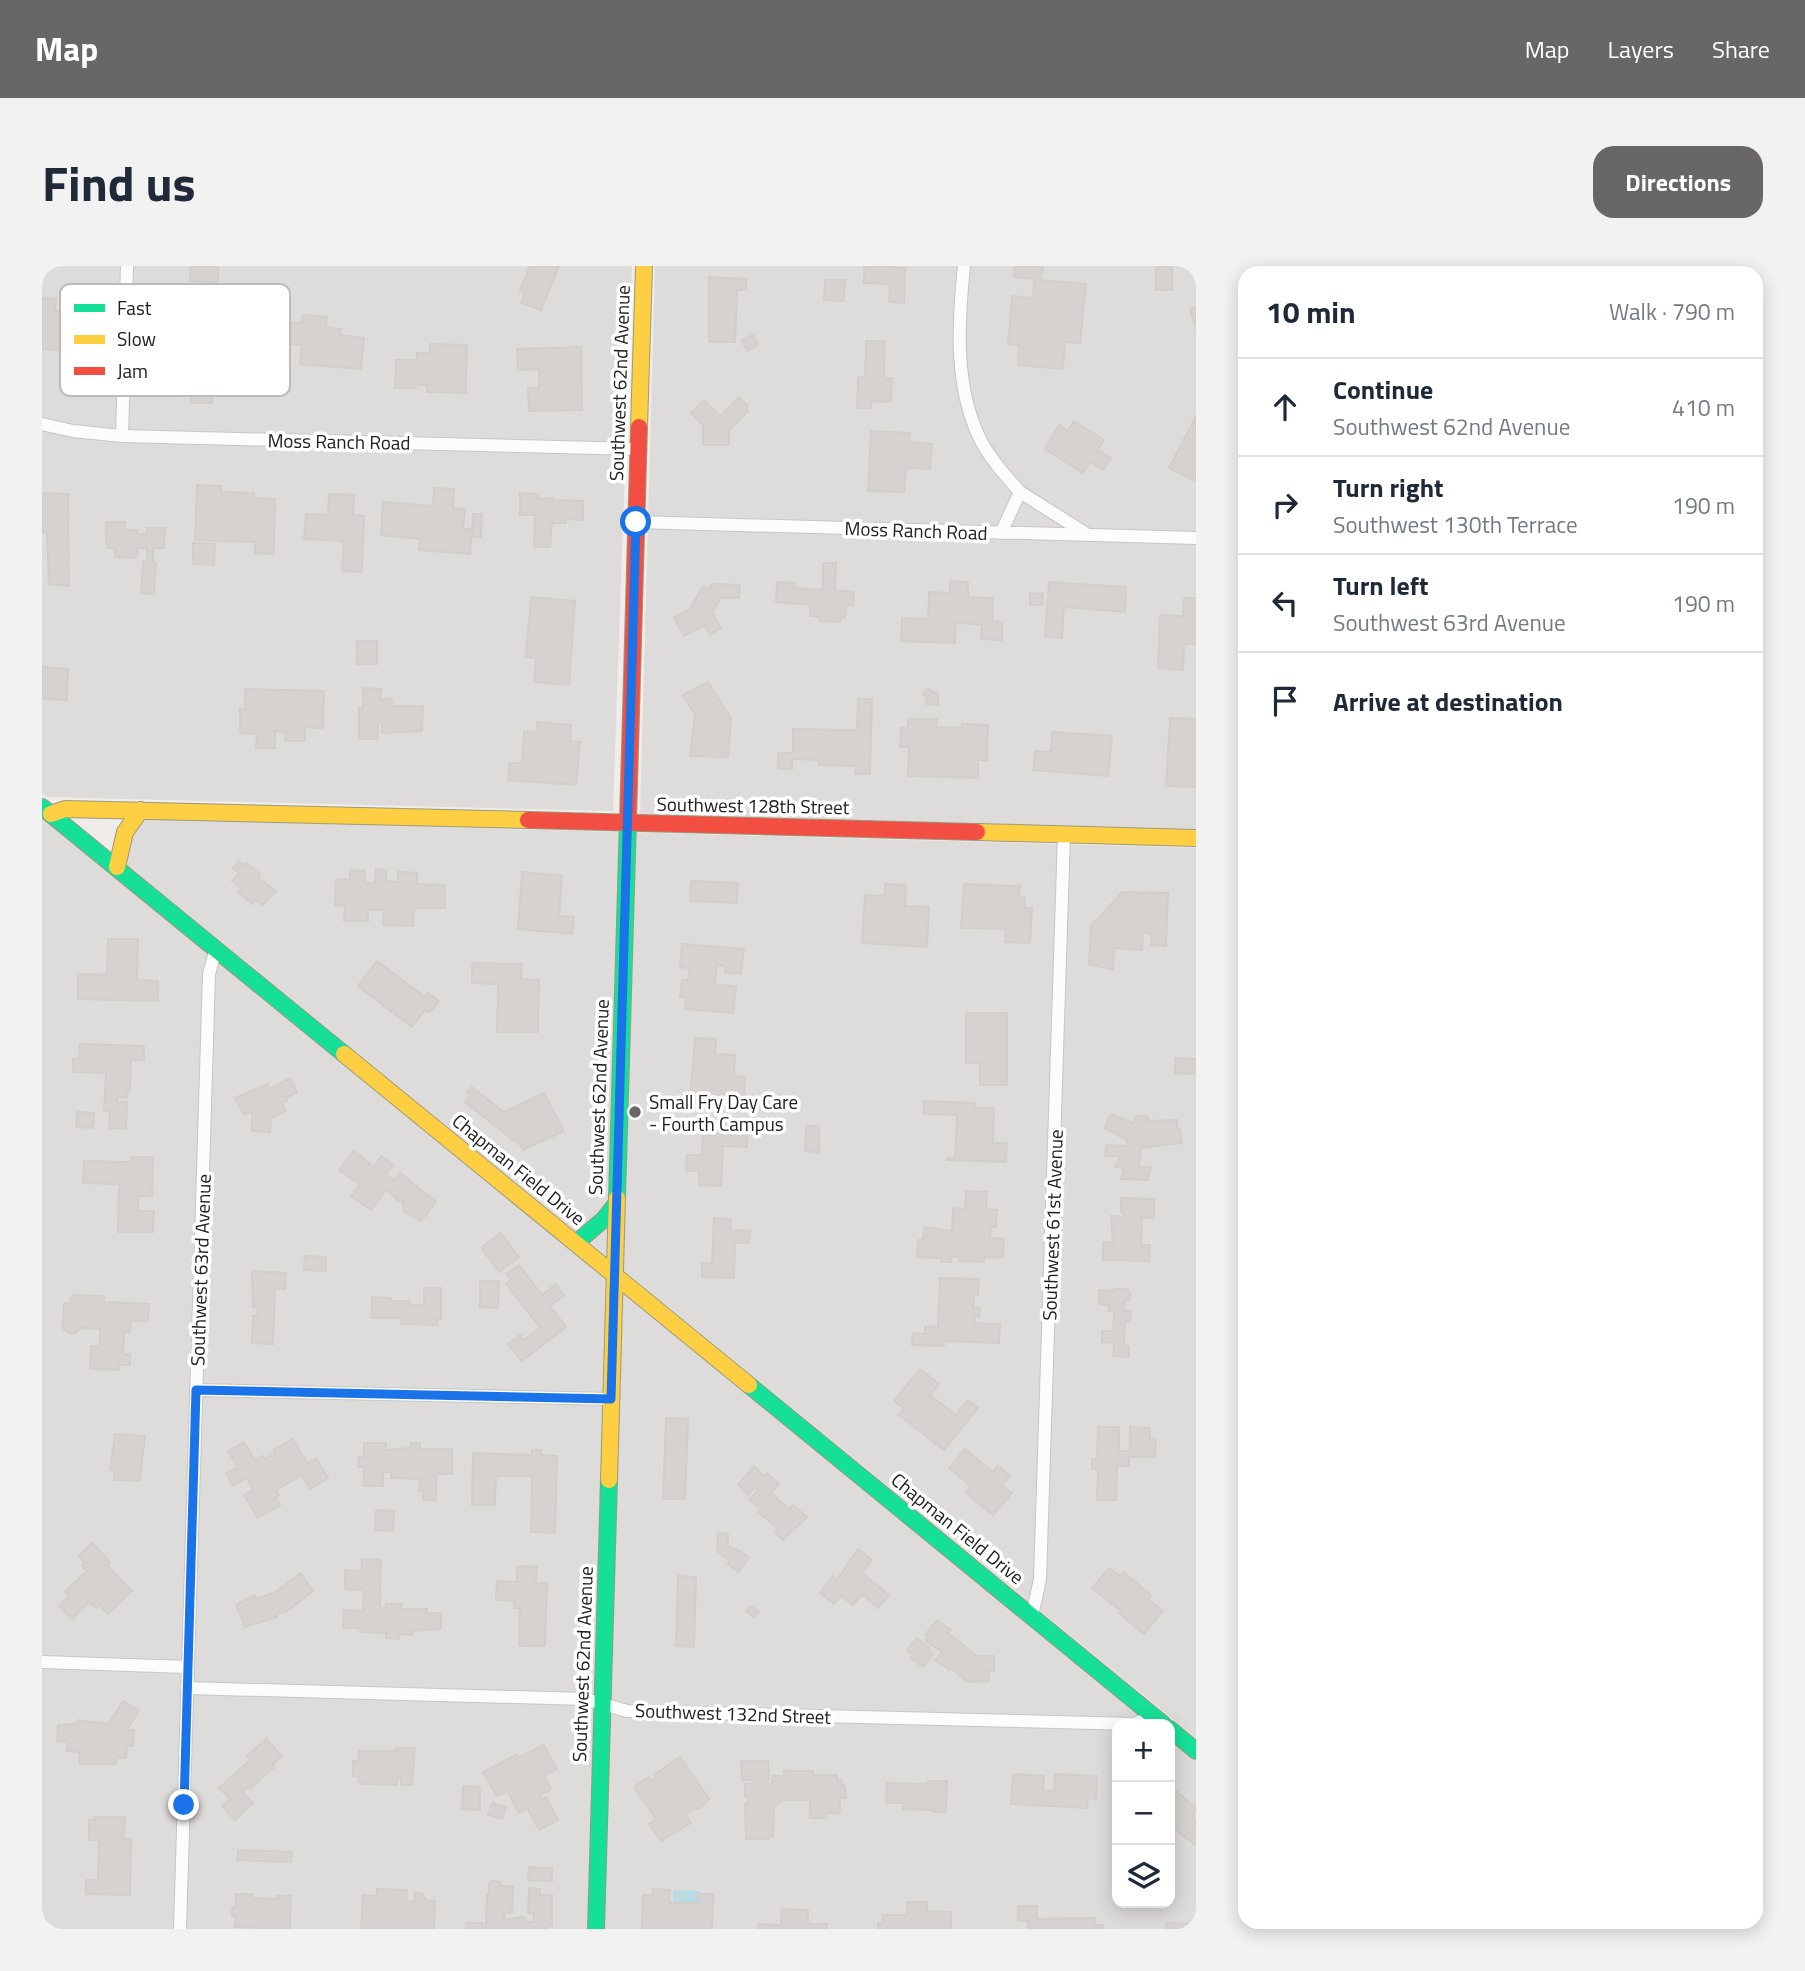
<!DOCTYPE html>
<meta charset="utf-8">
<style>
:root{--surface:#fff;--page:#f2f2f3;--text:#1f2937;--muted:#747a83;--line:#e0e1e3;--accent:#686766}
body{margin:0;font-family:"Titillium Web",sans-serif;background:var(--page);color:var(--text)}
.controls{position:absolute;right:21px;bottom:21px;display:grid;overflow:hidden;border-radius:14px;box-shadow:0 4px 18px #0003}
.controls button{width:63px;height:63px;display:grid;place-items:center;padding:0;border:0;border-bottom:2px solid var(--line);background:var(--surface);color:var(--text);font:35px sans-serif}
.stop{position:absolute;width:21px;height:21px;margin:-16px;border:5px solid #1a73e8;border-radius:50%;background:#fff}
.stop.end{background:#1a73e8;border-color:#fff;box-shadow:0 2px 7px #0008}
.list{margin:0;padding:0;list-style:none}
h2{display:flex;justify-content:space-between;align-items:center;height:91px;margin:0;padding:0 28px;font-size:30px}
h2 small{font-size:23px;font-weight:400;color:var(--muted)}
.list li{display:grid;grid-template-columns:46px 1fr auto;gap:21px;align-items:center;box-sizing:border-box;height:98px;padding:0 28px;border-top:2px solid var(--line)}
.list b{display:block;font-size:26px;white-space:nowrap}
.list p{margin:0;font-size:23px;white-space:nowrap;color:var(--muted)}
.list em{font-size:23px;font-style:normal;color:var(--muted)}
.icon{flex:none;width:38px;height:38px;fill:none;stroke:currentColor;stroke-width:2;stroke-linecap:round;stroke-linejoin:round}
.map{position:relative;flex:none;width:1154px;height:1663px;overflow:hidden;border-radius:21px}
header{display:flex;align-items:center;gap:42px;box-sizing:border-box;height:98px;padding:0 35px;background:var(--accent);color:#fff}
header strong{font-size:33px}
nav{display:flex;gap:38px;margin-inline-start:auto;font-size:24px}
.intro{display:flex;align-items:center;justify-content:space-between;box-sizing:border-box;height:168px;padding:0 42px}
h1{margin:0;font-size:49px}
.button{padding:18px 32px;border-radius:21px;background:var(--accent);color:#fff;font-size:24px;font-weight:700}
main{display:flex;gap:42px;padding:0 42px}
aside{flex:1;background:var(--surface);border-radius:21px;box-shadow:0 4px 18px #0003}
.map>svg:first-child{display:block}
</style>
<header>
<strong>Map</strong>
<nav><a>Map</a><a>Layers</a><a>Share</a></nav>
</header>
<div class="intro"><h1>Find us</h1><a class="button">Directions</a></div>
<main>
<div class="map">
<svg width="1154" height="1663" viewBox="0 0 1154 1663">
<rect width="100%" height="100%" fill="#efece9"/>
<!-- residential -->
<path fill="#dedcda" d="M0 0H590L571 545 4 531 0 528Z
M613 0H1154V563L598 548Z
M0 549 1113 1458H1075V1637H1128V1470L1154 1492V1663H0Z
M102 553 1154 582V1472L82 596 89 568Z"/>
<!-- water -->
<path fill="#bbdbe3" d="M631 1624 657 1625V1637H631Z"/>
<!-- building -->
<path fill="#d5d2d0" stroke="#d2ceca" stroke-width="2" d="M149 0H176V17L148 15Z
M488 0H517L499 44 479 37 483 27 478 25Z
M822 0H853V2H863L862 37 847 36 848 18 822 17Z
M973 0H1001L999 14 1044 18 1038 77 1023 76 1021 103 976 99 977 79 966 78 970 30 991 32 992 13 972 11Z
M1114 0H1130V24H1114Z
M667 11 704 13V24H695L693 76H667Z
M783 14H803L802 35 782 34Z
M0 32 14 33 13 45 29 46 30 42 52 44 50 86 0 83Z
M1154 42V64L1148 43Z
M261 49 285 51 284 61 299 63 298 69 322 72 319 103 258 98 260 79 247 78 249 56 260 57Z
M711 69 716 79 705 85 700 74Z
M169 72 189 73V81L222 82 221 100 212 98V109H189L188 118 170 117V137H149V117H146V105H154V102L136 101 137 83H147V78L169 79Z
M824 75H843L842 112H850L849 136 829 135V142H815L816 111H823Z
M388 78 425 79 424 127 385 126V119H374V122H353L354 94H375V87H388Z
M539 81 540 144 487 145 486 122H497V103L476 104 475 83Z
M697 131 706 140 704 143 706 145 687 164V179H661V159L649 147 662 134 678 150Z
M1154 150V215L1127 202Z
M1032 155 1062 174 1056 184 1069 192 1061 204 1048 196 1041 207 1003 183 1017 159 1026 165Z
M829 165 868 167 867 176 890 178 888 203 864 202 862 226 826 225Z
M155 219 179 220V226L212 227V232L233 233 232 288 213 287V276L153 274Z
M392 222 412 223 411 242 423 243 421 263H430L428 288 377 284 378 273 339 269 341 236 391 240Z
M0 227 26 228 27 320 7 318 5 266H0Z
M478 227 497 228V233L511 232V234L541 235V254L524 253V257H510L508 281H492L493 249H478Z
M287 228 312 229 311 249 322 250 320 306 300 305 302 275 262 273 264 248 286 249Z
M431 248H440L439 271H430Z
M64 256H83V264H95V268H105V262H123L122 282H111V296H114L112 328 99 327 101 295 105 296V282H96L94 292 73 291V283L65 282 66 276H64Z
M151 277 173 278 172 299 151 298Z
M781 297H794L793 324 812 326 811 339H804L803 352 799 351 798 356 778 355V351L768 350V339L734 336 735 316 752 317V322L781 324Z
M908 315 926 316V331L951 332 950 355 960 356V374L939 373 940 358 914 357 913 377 859 375 860 352 886 353 887 326 908 327Z
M1007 316 1084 321 1083 346 1022 341 1020 372 1003 370Z
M670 318 698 319 697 332H679L670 346 679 362 668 369 662 359 642 370 632 352 647 344 661 320 667 323Z
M988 327 1001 328 1000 339H988Z
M489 331 533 335 527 419 492 416 494 392 484 391Z
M1142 332H1154V378H1142L1141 404 1116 402 1118 349 1141 350Z
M315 375H335V398H315Z
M0 401 26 403 25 434 0 433Z
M666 416 689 452 686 491 648 490 653 449 641 429Z
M321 422 339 423 338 433H350V440H381L380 465 340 467V458L336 457V473H317V442H321Z
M886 422 890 426 896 427V439L884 438 885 432 881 428Z
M203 423 282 425 281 462 263 461V475H243L244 466 233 465V482H214L215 468 198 467V443H203Z
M816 433H830L828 508H813V500L777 499V494L750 493V503H736V487H751V463L815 464Z
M1128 452 1154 453V521L1124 520Z
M866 453H895L894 461 920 462V458L946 459 945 494H936V512L866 510 867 481H858L859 462H866Z
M495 456 529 459 528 475 538 476 534 519 466 514 468 497H480L482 465 494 466Z
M1010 466 1070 470 1066 510 991 504 993 485 1009 486Z
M197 595 203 599 204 597 218 608 216 611 234 625 221 639 214 634 211 638 196 626 199 622 190 615 197 607 191 602Z
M334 603 344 604V615L356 616V606L375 607V618L403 619V642H372L371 660 341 659 342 644H326V655H302L303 640 293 639 294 613 308 614V604L323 605V617H333Z
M480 606 520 610 517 650 532 651 530 668 476 663Z
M649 615 696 617 695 637 648 635Z
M843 618 864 619 863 640 887 641 885 681 820 677 823 629 843 630Z
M922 618 978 620 977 631 983 632V642H990L988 677 963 676 964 663 919 662Z
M1080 626 1126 627 1124 680 1109 679 1110 668 1101 666 1100 684 1072 682 1071 704 1047 698 1049 660Z
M66 673H96L95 714 116 715V735L36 733V708L65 709Z
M640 678 702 683 699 708 683 707V700L675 699 673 719 694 720 691 747 643 743 644 732 638 731 640 714H646L648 702 638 701Z
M335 695 383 731 386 727 397 735 387 747 383 744 370 761 316 720Z
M430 697 480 698 479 713 497 714 496 766H455L456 718 430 717Z
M924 747H965V819H938V797H924Z
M653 772 674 773 673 788 693 789 692 810 703 811 702 832 648 831Z
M38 778 102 780V794H89L88 825H86L85 832 75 831V836H85L84 863 67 862 68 845H62L64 807 31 806V793H37Z
M1133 792 1154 793V808L1133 807Z
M248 812 255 826 244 832 245 835 240 837 244 845 229 852 228 866 210 865V845L202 849 193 832 226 818 228 823Z
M430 821 462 846 502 827 522 865 481 884 475 874 472 875 423 836 429 829 425 827Z
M882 835 933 837V842H952L951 877H965L964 896 905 894V892H913L915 849 882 848Z
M35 846 52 847 51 862 34 861Z
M1069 848 1091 857 1095 850H1105L1107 855 1135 854V864L1138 863 1140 877 1099 882 1097 901H1109L1106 914 1079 913 1082 902 1073 901 1079 890H1063L1064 879 1084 880 1086 875 1063 862Z
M661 857 706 859 705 881 681 880 679 920 657 919V905H644L645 889H660Z
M764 860H777V886L763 885Z
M312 885 332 901 339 890 351 899 344 908 352 914 358 907 394 936 379 955 362 946 361 934 357 935 344 924 329 944 309 930 318 919 297 904Z
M89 891H111L110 930H96V945H112L111 966H76L77 918 41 917 42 895 89 896Z
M924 925 945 926 944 943 955 944 954 961H949L948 972 962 973 961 992 942 991V996L917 995V991H909V996H899V992L875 991 876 974H881L882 961 910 965 911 942 923 943Z
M1079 932 1112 933V952L1100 951 1099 979H1108L1107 995 1061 994V976L1071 977 1069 950 1082 951V946H1079Z
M672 952 689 953V964L708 965 707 977H693L692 1012 660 1011V997H670Z
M459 967 477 991 457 1006 439 982Z
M263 990 284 991V1005L262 1004Z
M477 999 500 1029 514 1018 522 1030 508 1040 524 1061 480 1095 466 1078 478 1069 482 1074 498 1062 464 1018 469 1014 464 1008Z
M210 1005 244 1007 243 1023 233 1022 231 1078 210 1077 211 1050H215L216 1041H211Z
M898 1012 937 1013 936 1029H932L931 1042H938L937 1051H933V1057L958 1058 957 1077 902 1075V1080L870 1079 871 1067 883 1068V1060L896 1061Z
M438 1015H457L456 1042 438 1041Z
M382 1022H399V1053H395V1059L359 1058V1052H330V1031L349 1032V1035H368V1039H382Z
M1072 1023H1086L1088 1027V1034H1083L1082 1045H1089L1088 1056 1083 1055 1082 1079 1087 1080V1091L1071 1090 1072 1077 1060 1076V1065H1071L1072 1045H1066L1067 1039 1057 1038V1024L1072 1025Z
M30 1029 62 1030V1036L107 1038 106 1055H89L88 1066H82L81 1088H88V1099H77V1104L48 1103 49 1080H58V1063L39 1062 34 1067H26L21 1062 22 1037H29Z
M878 1103 897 1118 888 1129 914 1149 926 1134 936 1142 902 1184 857 1149 862 1143 852 1135Z
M624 1152 646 1153 643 1233H621Z
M1056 1161H1077V1185H1088V1161L1108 1162V1173H1114L1113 1191H1087V1200H1075L1074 1234H1055L1056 1203H1050V1193H1055Z
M73 1168 103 1170 98 1215 72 1214V1204H68Z
M251 1173 265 1197 274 1192 286 1212 268 1223 260 1209 234 1224 237 1229 233 1232 238 1239 216 1252 202 1229 211 1224 205 1212 191 1220 184 1207 196 1201 186 1185 202 1176 213 1194 221 1190 223 1193 233 1188 231 1184Z
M322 1177H344V1184L369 1182V1177H378V1183H410V1208H394V1235L381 1234V1225H377L378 1213 349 1212V1206H341V1220H322V1201H316L317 1191H322Z
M923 1183 951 1206 956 1200 968 1210 960 1219 970 1227 951 1249 924 1227 929 1220 907 1202Z
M490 1184H499V1189L515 1190 513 1267 489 1266 490 1210H454L453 1239H430L431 1187 490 1189Z
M712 1200 722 1210 725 1207 737 1218 729 1227 747 1243 751 1239 765 1251 741 1274 733 1267 736 1263 716 1246 718 1243 707 1234 716 1224 713 1221 706 1229 696 1219Z
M334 1244 352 1245 351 1265 333 1264Z
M676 1267 686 1268V1281L697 1284 707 1292 696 1306 686 1298 688 1295 675 1285Z
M50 1277 68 1296 65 1299 90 1325 66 1348 58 1339 54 1342 47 1336 30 1353 17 1340 27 1330 23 1325 45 1305 40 1300 43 1297 37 1290Z
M816 1283 830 1294 820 1307 847 1329 836 1342 820 1328 811 1339 799 1330 792 1338 778 1327 791 1310 795 1314Z
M320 1293 339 1294 338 1342H344V1338H360L359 1343H385V1347H399V1363L370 1365V1369L358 1368 357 1373 344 1372V1367L318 1366V1362H301L302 1344 321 1345 322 1324 303 1323V1304L319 1305Z
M475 1300 495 1301 494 1317H505L503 1380H477L478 1342H472V1335L454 1334 455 1315 475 1316Z
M1067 1302 1078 1310 1081 1306 1109 1329 1106 1333 1121 1345 1102 1368 1077 1347 1079 1345 1050 1322Z
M259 1307 271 1325 245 1345 234 1348 235 1351 203 1361 194 1339 213 1329 214 1333 232 1327Z
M636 1310 654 1311 652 1381 634 1380Z
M709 1340 717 1346 712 1352 704 1345Z
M895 1354 909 1364 906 1367 935 1390H952V1405H947V1415L926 1416 909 1402 907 1404 893 1394 900 1386 884 1375 886 1371 883 1369Z
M875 1372 887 1381 886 1384 891 1388 881 1401 869 1392 871 1389 865 1384Z
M81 1435 97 1444 85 1464H92L91 1480H85L84 1492H74V1498H38L37 1486 25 1485 26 1476 15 1475 16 1459 34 1458 35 1454 66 1458Z
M224 1473 240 1490 231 1498 233 1500 208 1523 206 1521 200 1526 211 1537 193 1554 180 1540 188 1533 177 1522 208 1494 205 1490Z
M502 1479 515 1503 502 1510 509 1523 497 1530 499 1534 504 1531 516 1554 497 1564 485 1542 477 1547 465 1525 455 1530 441 1506 474 1489 476 1492Z
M354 1482H373L370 1519H359V1512H355V1519L318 1518 316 1510H311V1495H316L317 1485H354Z
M638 1491 667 1533 657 1543 653 1542 643 1549 649 1557 619 1575 607 1558 614 1553 592 1521 607 1511 610 1515 615 1513 612 1509Z
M699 1495H726L727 1514H723L724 1518H730V1510H742V1505H771V1509H795V1514H800V1520H803L804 1532H798V1547H785V1552H768V1534H740L732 1541 731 1571 727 1570V1573H704L703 1538H706V1530H703V1518H712V1514H700Z
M971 1508 1002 1510 1001 1524 1012 1525 1013 1508 1055 1510 1054 1533 1046 1532 1045 1542 969 1538Z
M886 1515H905L904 1546H891V1544L861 1543V1537H844L845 1517 885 1518Z
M421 1520 438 1521V1544L420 1543Z
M1128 1520 1154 1542 1151 1552 1154 1554V1580L1128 1559Z
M450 1537 464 1541 460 1553 446 1549Z
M53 1551H83L82 1573H89L88 1629 44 1628V1614H56L57 1574H47V1554H53Z
M196 1584 250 1586 249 1596 195 1594Z
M487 1601 510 1602V1615L486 1614Z
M450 1615 458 1616 460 1620 471 1621 470 1647H462V1654L481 1651 484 1656H492V1648L486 1647 487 1622 498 1623V1629H510V1660H506V1663H424V1657H441V1661H444L445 1628H447V1617Z
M335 1623 365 1624 364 1635 372 1636 373 1627H380L384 1634 393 1635 392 1663H319L321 1629 335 1630Z
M611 1623 628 1624 627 1636 631 1637H657V1628H671L670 1663H600L601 1629H611Z
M194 1628H210V1632L235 1633V1630H249L248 1663 193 1661 194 1651 190 1650V1641H194Z
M865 1636H885V1645L909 1646V1663H836V1657H841V1649H865Z
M976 1640H995V1653L1053 1652V1659H1061V1663H986V1655H976Z
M740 1643 766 1644V1658H785V1663H716V1658L739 1659Z
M1124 1657 1153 1658V1663H1124Z"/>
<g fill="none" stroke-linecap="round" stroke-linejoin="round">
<defs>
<path id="street" d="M922 0C916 57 912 122 939 175 949 194 964 210 978 226
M0 158 31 165 80 170 595 183
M80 170 85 0
M594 256 1154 272
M959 267 978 226 1043 267
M154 1124 569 1133
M990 1350 998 1313 1022 568
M0 1396 145 1401
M145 1422 543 1433 585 1445 1091 1458 1112 1450
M138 1663 167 708 174 683"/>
<path id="fast" d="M0 541 302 788
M575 932 586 554
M534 977 562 953 574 938
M707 1119 1121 1458
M1128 1463 1154 1485
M554 1663 567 1214"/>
<path id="slow" d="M597 161 602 0
M9 548 23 543 486 554
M935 566 1154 572
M75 601 83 566 99 544
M302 788 707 1119
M567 1214 575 932"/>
<path id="jam" d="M486 554 935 566
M586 554 597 161"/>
</defs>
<!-- street casing -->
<use href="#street" stroke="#c7c6c5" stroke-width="14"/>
<!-- fast casing -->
<use href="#fast" stroke="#999a7f" stroke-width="18"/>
<!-- slow casing -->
<use href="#slow" stroke="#999a7f" stroke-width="18"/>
<!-- jam casing -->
<use href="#jam" stroke="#999a7f" stroke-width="18"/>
<!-- street -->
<use href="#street" stroke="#fdfcfc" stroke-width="12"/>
<!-- fast -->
<use href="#fast" stroke="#16e098" stroke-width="16"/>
<!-- slow -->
<use href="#slow" stroke="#ffcf43" stroke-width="16"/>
<!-- jam -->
<use href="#jam" stroke="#f24e42" stroke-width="16"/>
</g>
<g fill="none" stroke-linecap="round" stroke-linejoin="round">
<!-- route -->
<path stroke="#1a73e8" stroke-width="9" d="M142 1539 154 1124 569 1133 594 256"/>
</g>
<!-- markers -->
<circle fill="#686766" stroke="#fff" stroke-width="2.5" cx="593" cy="846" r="7"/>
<g text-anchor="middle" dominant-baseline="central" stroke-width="7" stroke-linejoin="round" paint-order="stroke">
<!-- street labels -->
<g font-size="19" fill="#202020" stroke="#fff">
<text transform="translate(577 117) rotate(-88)">Southwest 62nd Avenue</text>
<text transform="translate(297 175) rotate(1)">Moss Ranch Road</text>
<text transform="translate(874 264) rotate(2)">Moss Ranch Road</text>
<text transform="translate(711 539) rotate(1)">Southwest 128th Street</text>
<text transform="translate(556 831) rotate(-88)">Southwest 62nd Avenue</text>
<text transform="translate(477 903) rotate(39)">Chapman Field Drive</text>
<text transform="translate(1010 959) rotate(-88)">Southwest 61st Avenue</text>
<text transform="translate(158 1004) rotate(-88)">Southwest 63rd Avenue</text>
<text transform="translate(916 1262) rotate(39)">Chapman Field Drive</text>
<text transform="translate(540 1398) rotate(-88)">Southwest 62nd Avenue</text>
<text transform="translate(691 1447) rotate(2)">Southwest 132nd Street</text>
</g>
<!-- poi labels -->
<g font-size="19" fill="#202020" stroke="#fff" text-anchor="start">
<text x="607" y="835">Small Fry Day Care<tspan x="607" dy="22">- Fourth Campus</tspan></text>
</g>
</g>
<!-- legend -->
<rect x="18" y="18" width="230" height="112" rx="10" fill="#fff" stroke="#bcbcbc" stroke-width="2"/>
<rect x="32" y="38" width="31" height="8" fill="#16e098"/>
<rect x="32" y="69" width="31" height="9" fill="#ffcf43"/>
<rect x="32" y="101" width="31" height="8" fill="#f24e42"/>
<g font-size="19" fill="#202020">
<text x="75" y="49">Fast</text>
<text x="75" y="80">Slow</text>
<text x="75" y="112">Jam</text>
</g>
</svg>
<div class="controls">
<button>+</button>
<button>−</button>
<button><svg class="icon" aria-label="layers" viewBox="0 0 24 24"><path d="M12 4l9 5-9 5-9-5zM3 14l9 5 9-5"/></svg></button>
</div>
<div class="stop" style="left:594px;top:256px"></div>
<div class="stop end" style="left:142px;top:1539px"></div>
</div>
<aside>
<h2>10 min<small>Walk · 790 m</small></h2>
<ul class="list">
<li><svg class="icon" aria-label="ahead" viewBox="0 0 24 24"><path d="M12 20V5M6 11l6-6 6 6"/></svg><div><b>Continue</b><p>Southwest 62nd Avenue</p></div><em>410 m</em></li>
<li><svg class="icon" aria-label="right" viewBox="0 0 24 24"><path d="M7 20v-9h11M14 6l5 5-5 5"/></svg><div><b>Turn right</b><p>Southwest 130th Terrace</p></div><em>190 m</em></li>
<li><svg class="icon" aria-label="left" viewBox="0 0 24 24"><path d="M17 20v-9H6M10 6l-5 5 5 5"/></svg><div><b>Turn left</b><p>Southwest 63rd Avenue</p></div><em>190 m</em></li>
<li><svg class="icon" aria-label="arrive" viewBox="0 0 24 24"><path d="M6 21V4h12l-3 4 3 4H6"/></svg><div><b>Arrive at destination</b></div></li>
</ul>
</aside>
</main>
